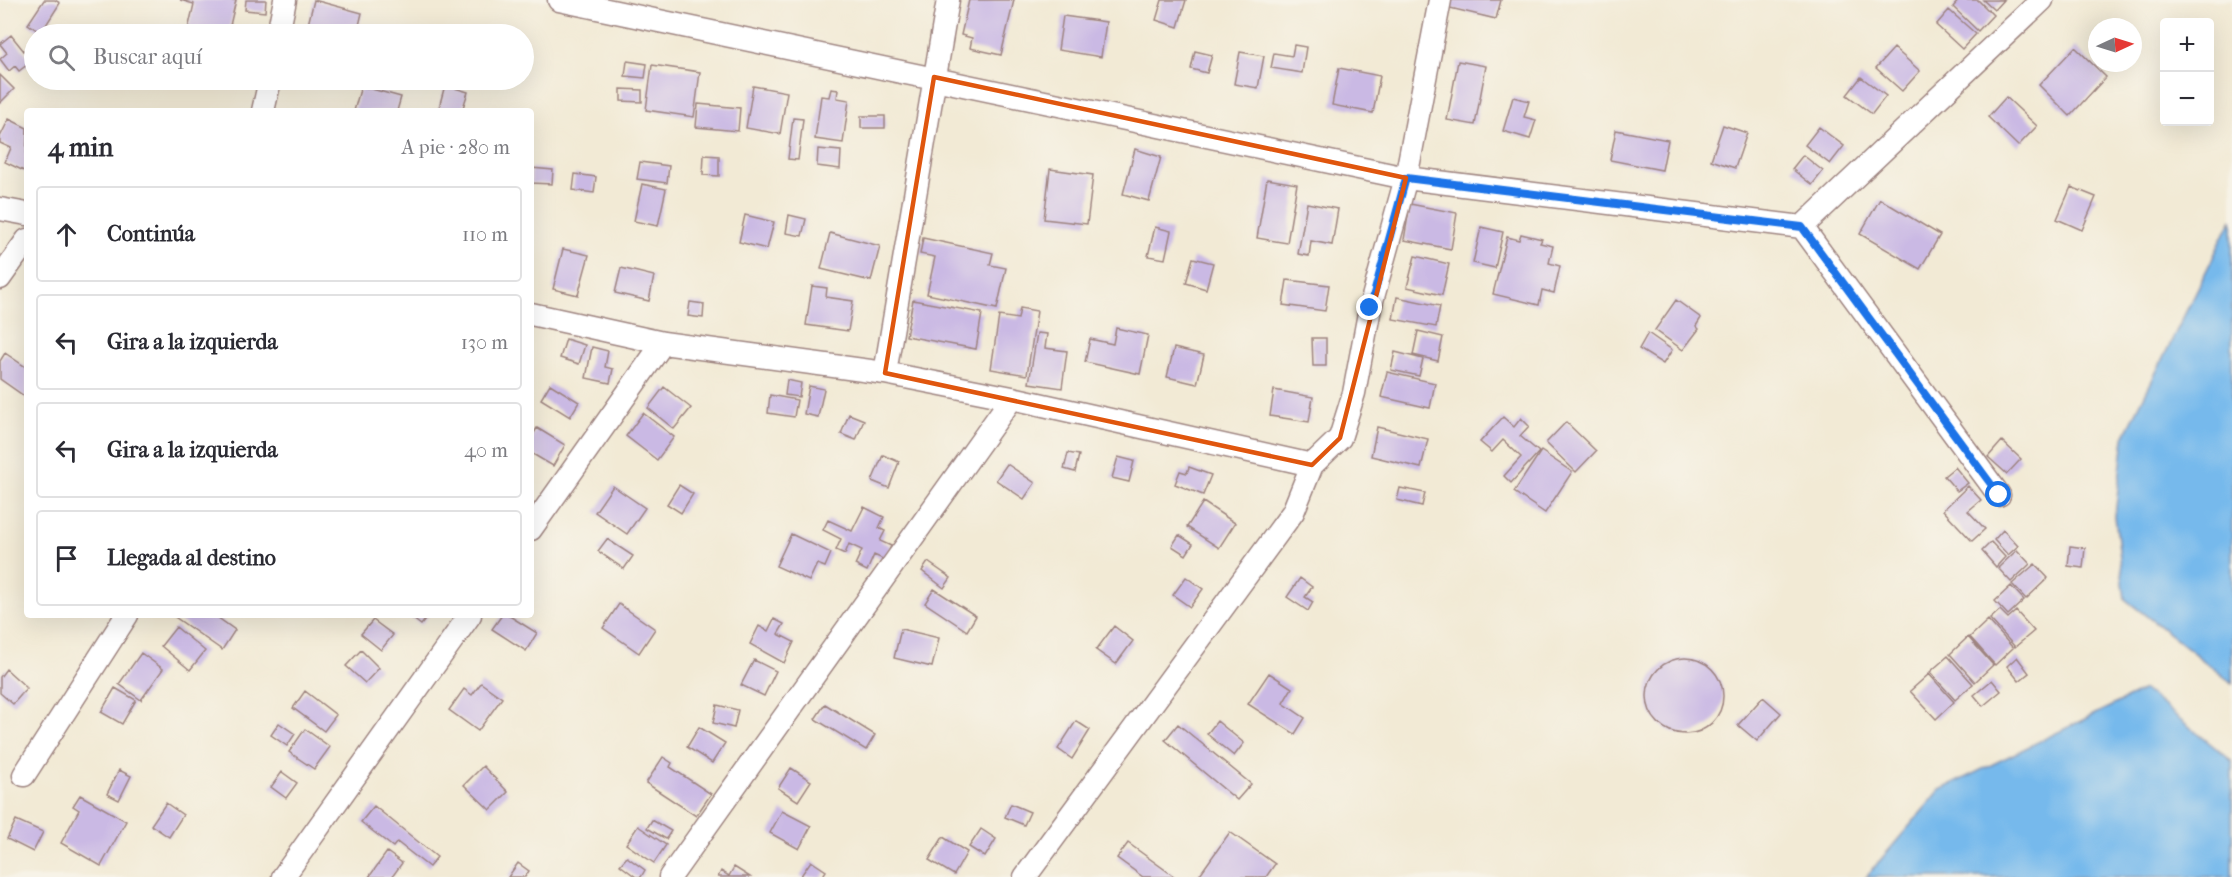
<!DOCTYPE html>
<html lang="es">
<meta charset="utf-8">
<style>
:root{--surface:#fff;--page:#f2f2f3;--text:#2b2b33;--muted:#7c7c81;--line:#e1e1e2}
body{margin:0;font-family:"IM FELL French Canon",serif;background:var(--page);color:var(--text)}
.controls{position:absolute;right:18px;top:18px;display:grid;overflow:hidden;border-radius:6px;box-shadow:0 6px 24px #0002}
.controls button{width:54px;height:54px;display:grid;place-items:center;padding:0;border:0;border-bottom:2px solid var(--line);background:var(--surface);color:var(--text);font:30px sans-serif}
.compass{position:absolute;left:2088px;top:18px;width:54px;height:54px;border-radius:50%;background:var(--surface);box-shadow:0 6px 24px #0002;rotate:86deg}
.stop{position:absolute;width:18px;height:18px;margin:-14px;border:4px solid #1a73e8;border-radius:50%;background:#fff}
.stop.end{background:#1a73e8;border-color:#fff;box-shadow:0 2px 6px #0008}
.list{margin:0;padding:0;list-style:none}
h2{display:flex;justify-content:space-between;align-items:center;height:78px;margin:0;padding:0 24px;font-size:26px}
h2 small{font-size:20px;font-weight:400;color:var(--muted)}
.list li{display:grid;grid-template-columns:39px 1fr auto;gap:18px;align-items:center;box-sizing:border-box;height:96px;margin:0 12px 12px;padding:0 12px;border:2px solid var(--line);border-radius:6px}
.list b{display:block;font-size:22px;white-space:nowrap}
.list em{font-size:20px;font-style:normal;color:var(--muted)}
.icon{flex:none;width:33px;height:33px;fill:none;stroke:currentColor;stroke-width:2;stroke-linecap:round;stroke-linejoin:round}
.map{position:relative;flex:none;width:2232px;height:877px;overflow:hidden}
.search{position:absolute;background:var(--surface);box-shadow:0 6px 24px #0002;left:24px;top:24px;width:510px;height:66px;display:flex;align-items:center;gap:15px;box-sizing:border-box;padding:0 21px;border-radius:33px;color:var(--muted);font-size:22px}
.panel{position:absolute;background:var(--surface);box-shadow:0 6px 24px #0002;left:24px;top:108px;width:510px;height:510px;border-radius:6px}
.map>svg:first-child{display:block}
</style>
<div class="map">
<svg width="2232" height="877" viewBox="0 0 2232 877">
<rect width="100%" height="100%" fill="#f7f3e8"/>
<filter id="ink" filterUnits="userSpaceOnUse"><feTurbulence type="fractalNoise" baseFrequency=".0167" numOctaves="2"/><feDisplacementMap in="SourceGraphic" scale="12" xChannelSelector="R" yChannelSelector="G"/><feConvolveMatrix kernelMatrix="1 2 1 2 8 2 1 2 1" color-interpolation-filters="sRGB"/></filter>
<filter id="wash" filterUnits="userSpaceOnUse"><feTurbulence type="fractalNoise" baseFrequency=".008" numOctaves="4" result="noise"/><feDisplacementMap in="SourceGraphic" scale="24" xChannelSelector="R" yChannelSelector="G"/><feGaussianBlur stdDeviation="1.35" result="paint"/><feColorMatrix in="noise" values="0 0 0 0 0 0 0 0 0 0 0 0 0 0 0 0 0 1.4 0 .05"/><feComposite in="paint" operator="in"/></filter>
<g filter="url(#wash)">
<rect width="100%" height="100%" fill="#f2ead5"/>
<!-- water -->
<path fill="#76b9ec" stroke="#606c8c" stroke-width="1.5" d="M2232 219V683L2125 599 2115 516 2124 437Z
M2144 690 2232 761V877H1866L1940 790Z"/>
<g id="blocks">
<!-- building -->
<path fill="#cab9e4" d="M44 0H55L60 3 41 33 28 24Z
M180 0H236L228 34H187L194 4Z
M246 0H266L265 12 245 10Z
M314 0 362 13 357 34H313L306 33Z
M969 0H1014L1001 55 970 48 972 38 961 35Z
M1162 0H1186L1178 27 1156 20Z
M1451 0H1501L1496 19 1450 8Z
M1959 0H1978L1993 15 1978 31 1953 7Z
M1983 0H2003L1994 10Z
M1949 10 1976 34 1962 49 1936 25Z
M1063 16 1106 22 1101 57 1058 50Z
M11 35 32 61 19 71 15 66 9 71 0 59 7 53 0 44Z
M1294 45 1306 47 1302 73 1271 68 1274 53 1292 56Z
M2075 47 2106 77 2070 116 2039 85Z
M1894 48 1920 71 1902 91 1876 68Z
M1195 51 1212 55 1207 73 1191 69Z
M1240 52 1264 56 1258 88 1234 84Z
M627 61 647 64 645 78 625 76Z
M1458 61 1486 66 1475 125 1447 120Z
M652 65 700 72 694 117 646 110Z
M1339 68 1380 76 1373 113 1332 105Z
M0 75 14 89 0 103Z
M1861 77 1886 96 1872 114 1847 95Z
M445 85 468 92 462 111H438Z
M361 86 401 97 397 111H354Z
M753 86 787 92 780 134 746 128Z
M621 89 642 90V102L621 101Z
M831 89 838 90 837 98 849 100 843 143 815 139 821 96 829 97Z
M1513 97 1529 101 1524 117 1536 120 1530 139 1503 131Z
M2006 97 2037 126 2018 146 1988 117Z
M698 104 740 108 738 131 696 127Z
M861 116H885V128H861Z
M793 118 803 119 798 160 788 159Z
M9 119 27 128 26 172 5 162 11 148 0 143V137Z
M1723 125 1747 133 1735 168 1711 160Z
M1819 127 1844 146 1830 164 1805 145Z
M1616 130 1668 140 1662 170 1610 160Z
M818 149 841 151 840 169 817 166Z
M1135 149 1161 157 1149 201 1123 194Z
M704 155 719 156V176L703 175Z
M1803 155 1823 171 1812 185 1792 169Z
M640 162 669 166 667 183 637 179Z
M531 168 553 170 552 184 531 183Z
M1050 169 1093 175 1087 224 1044 219Z
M575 174 596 177 594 193 573 190Z
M1267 179 1297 184 1287 243 1257 238Z
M642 184 666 189 658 226 634 221Z
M2071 187 2096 197 2082 230 2057 219Z
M1880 199 1940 235 1920 269 1860 234Z
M1307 203 1338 209 1332 245 1311 241 1309 256 1298 254Z
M1410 204 1457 213 1451 249 1404 240Z
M745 215 774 222 767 249 739 242Z
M789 215 806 219 802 236 786 233Z
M1155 227 1171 231 1165 259 1148 256Z
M1481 227 1503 232 1495 268 1473 263Z
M830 233 880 246 871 281 821 269Z
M1521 234 1542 239 1540 243 1553 246 1549 263 1560 266 1554 293 1542 290 1539 305 1493 294 1507 237 1519 240Z
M923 238 993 253 990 265 1006 268 997 309 927 294 935 257 920 254Z
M563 249 589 255 578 295 553 289Z
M1415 256 1449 264 1442 295 1407 287Z
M1193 258 1213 263 1206 289 1186 283Z
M621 268 654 276 649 301 615 293Z
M1287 280 1329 285 1325 311 1283 305Z
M812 286 827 288 826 297 853 301 848 331 806 325Z
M1397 297 1440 306 1436 327 1393 319Z
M913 300 982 313 976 349 906 336Z
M1676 300 1701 318 1696 326 1699 329 1683 350 1655 330Z
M690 302 704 304 703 318 688 316Z
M1020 308 1037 311 1027 375 991 369 999 316 1018 319Z
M1116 328 1148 335 1140 374 1085 362 1090 339 1113 344Z
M1418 331 1443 337 1438 361 1413 355Z
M1037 333 1047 334 1045 348 1067 351 1062 388 1029 383Z
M1648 333 1672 350 1663 364 1639 349Z
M1312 338H1326V366H1313Z
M566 339 585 345 579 364 560 358Z
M592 347 608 351 605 367 613 369 610 383 586 378Z
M1174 348 1204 355 1197 384 1167 377Z
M1395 352 1423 359 1419 376 1391 370Z
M5 353 27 368V398L0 379V361Z
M1387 372 1435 383 1430 408 1381 397Z
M787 380 801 383 799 397 785 395Z
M550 384 579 402 570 417 541 399Z
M809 386 824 389 818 417 804 414Z
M664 387 691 408 674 429 648 408Z
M1274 390 1313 397 1309 422 1270 416Z
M770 395 797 400 794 417 768 413Z
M643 413 674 437 657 460 626 436Z
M849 414 864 420 856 440 841 434Z
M1503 417 1514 427 1521 418 1529 426 1520 436 1539 452 1511 483 1504 476 1521 457 1503 440 1492 452 1480 442Z
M1566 422 1596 451 1576 472 1546 443Z
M1377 427 1428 439 1421 468 1371 456Z
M537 428 565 445 553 466 531 453V438Z
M2002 441 2021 459 2007 474 1988 457Z
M1541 451 1572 472 1545 513 1514 492Z
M1068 453 1079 455 1075 472 1064 469Z
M883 455 899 462 889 488 872 481Z
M1118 457 1134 461 1129 482 1112 478Z
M1007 464 1035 483 1024 499 996 480Z
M1189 467 1211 475 1203 495 1175 484 1180 471 1187 473Z
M1955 467 1968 483 1957 491 1944 476Z
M679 485 693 494 681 513 667 504Z
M613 486 645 508 627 534 595 512Z
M1968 486 1981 500 1968 511 1985 529 1972 541 1943 510Z
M1400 488 1425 493 1422 506 1397 500Z
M1203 502 1235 523 1219 548 1187 527Z
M864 507 884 517 879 528 885 531 880 541 891 546 885 560 874 555 867 571 855 565 862 550 849 544 845 554 836 550 841 539 823 530 828 520 852 531Z
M2003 530 2018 546 2008 555 1994 540Z
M791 534 831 553 825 567 817 564 809 581 776 566Z
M1179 535 1193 544 1186 555 1172 546Z
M607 539 633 556 624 569 598 551Z
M1991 542 2005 557 1996 567 1982 551Z
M2070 546 2085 548 2083 568 2068 566Z
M2017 550 2030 564 2011 582 1998 568Z
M928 562 951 578 944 588 922 571Z
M2035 564 2048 578 2026 599 2012 584Z
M1186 577 1203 589 1190 607 1173 595Z
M1300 578 1312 587 1305 597 1313 602 1308 611 1287 597Z
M2011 586 2024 600 2008 615 1995 601Z
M934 589 976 616 967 631 925 603Z
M619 604 655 629 639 653 603 628Z
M2000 610 2008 618 2016 611 2034 631 2015 647 1990 619Z
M172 615H214L235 630 222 650Z
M408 615H429L421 625Z
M502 615H508L537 633 526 651 492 629Z
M774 619 784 624 778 634 794 642 784 663 750 644 759 626 768 631Z
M373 620 393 635 381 650 361 634Z
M1988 620 2013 648 1995 665 1970 637Z
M1114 626 1133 641 1116 664 1096 650Z
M176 627 205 651 190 670 161 646Z
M901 629 939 638 932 667 894 658Z
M1968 637 1993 665 1975 682 1950 654Z
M361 650 379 668 365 683 346 666Z
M141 653 163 669 141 700 119 684Z
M1948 656 1973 684 1955 700 1930 672Z
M2017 657 2029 673 2019 681 2007 666Z
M1647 696a38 38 0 1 1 76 0a38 38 0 1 1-76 0Z
M754 660 776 671 764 696 741 685Z
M6 669 27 688 13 704 0 693V677Z
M1269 673 1292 688 1283 703 1305 718 1295 734 1248 704Z
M1929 674 1954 702 1936 719 1910 691Z
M1992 680 2001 691 1983 706 1974 695Z
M481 683 502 698 478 731 449 710 464 689 472 695Z
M115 688 136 700 122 724 101 712Z
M305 691 336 715 324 731 293 708Z
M1763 697 1781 713 1757 741 1738 725Z
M825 704 875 735 866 750 815 719Z
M717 705 738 710 734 728 713 723Z
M1076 721 1090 730 1072 759 1058 749Z
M1217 721 1244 743 1234 756 1207 734Z
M279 723 295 734 287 746 271 735Z
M1178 724 1251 784 1237 800 1165 740Z
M699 727 725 743 712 763 687 747Z
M305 729 330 747 314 769 289 752Z
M663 757 672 763 670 767 711 794 696 816 646 783Z
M483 766 508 792 490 810 464 785Z
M791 768 811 781 798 801 778 788Z
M119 770 131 776 119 800 107 794Z
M282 772 297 783 286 798 271 787Z
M80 795 126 821 101 866 61 843 79 810 73 806Z
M166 803 183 815 169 837 151 825Z
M1011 804 1030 812 1024 825 1005 817Z
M374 806 437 857 429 867 397 842 393 847 361 822Z
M782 811 811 826 799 849 770 833Z
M16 820 43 832 33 852 7 839Z
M652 820 671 831 666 839 647 828Z
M638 826 666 845 654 863 626 844Z
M981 829 996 839 985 857 969 847Z
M1230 832 1275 864 1266 877H1198Z
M943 837 967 852 954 875 929 860Z
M1128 843 1175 877H1143L1117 858Z
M387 852 402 863 392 877H369Z
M627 857 645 870 641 877H636L620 865Z
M811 861 826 871 822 877H800Z
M518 863 529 871 525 877H508Z
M734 867 750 877H718L721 871 729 876Z"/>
</g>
</g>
<g filter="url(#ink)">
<use href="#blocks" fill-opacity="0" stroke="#9e8480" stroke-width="1.5"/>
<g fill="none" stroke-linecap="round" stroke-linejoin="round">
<defs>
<path id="minor" d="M559 0 1406 178 1802 227 1999 495
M278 34 285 0
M263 111 270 80
M0 209 27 214
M1802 227 2042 0
M0 278 27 240
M531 314 663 343 885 373 1012 398 1312 465
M885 373 948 0
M531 529 663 343
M24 775 127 615
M283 877 470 615
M670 877 1012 398
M1025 877 1293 512 1312 465 1340 438 1354 393 1370 308 1406 178 1440 0"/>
</defs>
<!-- minor casing -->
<use href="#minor" stroke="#9e8480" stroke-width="25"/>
<!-- minor -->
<use href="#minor" stroke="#fff" stroke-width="22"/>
</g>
</g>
<g fill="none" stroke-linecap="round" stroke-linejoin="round" filter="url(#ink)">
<!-- route -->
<path stroke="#1a73e8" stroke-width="8" d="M1370 308 1406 178 1802 227 1999 495"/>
</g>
<!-- marked area -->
<path fill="none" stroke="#e0560e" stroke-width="4.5" stroke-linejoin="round" d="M934 77 1406 178 1340 438 1312 465 885 373Z"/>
</svg>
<div class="controls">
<button>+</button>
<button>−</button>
</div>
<svg class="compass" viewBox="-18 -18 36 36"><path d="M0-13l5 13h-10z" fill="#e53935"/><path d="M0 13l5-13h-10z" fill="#7c7c81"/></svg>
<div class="stop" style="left:1999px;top:495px"></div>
<div class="stop end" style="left:1370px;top:308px"></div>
<div class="search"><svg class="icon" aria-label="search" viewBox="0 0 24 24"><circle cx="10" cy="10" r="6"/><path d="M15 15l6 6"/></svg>Buscar aquí</div>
<section class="panel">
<h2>4 min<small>A pie · 280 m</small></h2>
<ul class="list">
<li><svg class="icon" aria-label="ahead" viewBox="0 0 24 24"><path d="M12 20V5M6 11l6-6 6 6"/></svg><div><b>Continúa</b></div><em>110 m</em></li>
<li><svg class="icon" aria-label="left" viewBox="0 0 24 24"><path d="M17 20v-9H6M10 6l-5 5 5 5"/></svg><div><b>Gira a la izquierda</b></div><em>130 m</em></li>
<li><svg class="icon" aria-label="left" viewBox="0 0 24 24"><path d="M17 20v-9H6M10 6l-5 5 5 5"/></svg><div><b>Gira a la izquierda</b></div><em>40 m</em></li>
<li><svg class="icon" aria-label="arrive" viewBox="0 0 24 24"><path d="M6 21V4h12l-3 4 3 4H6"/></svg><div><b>Llegada al destino</b></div></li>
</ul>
</section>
</div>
